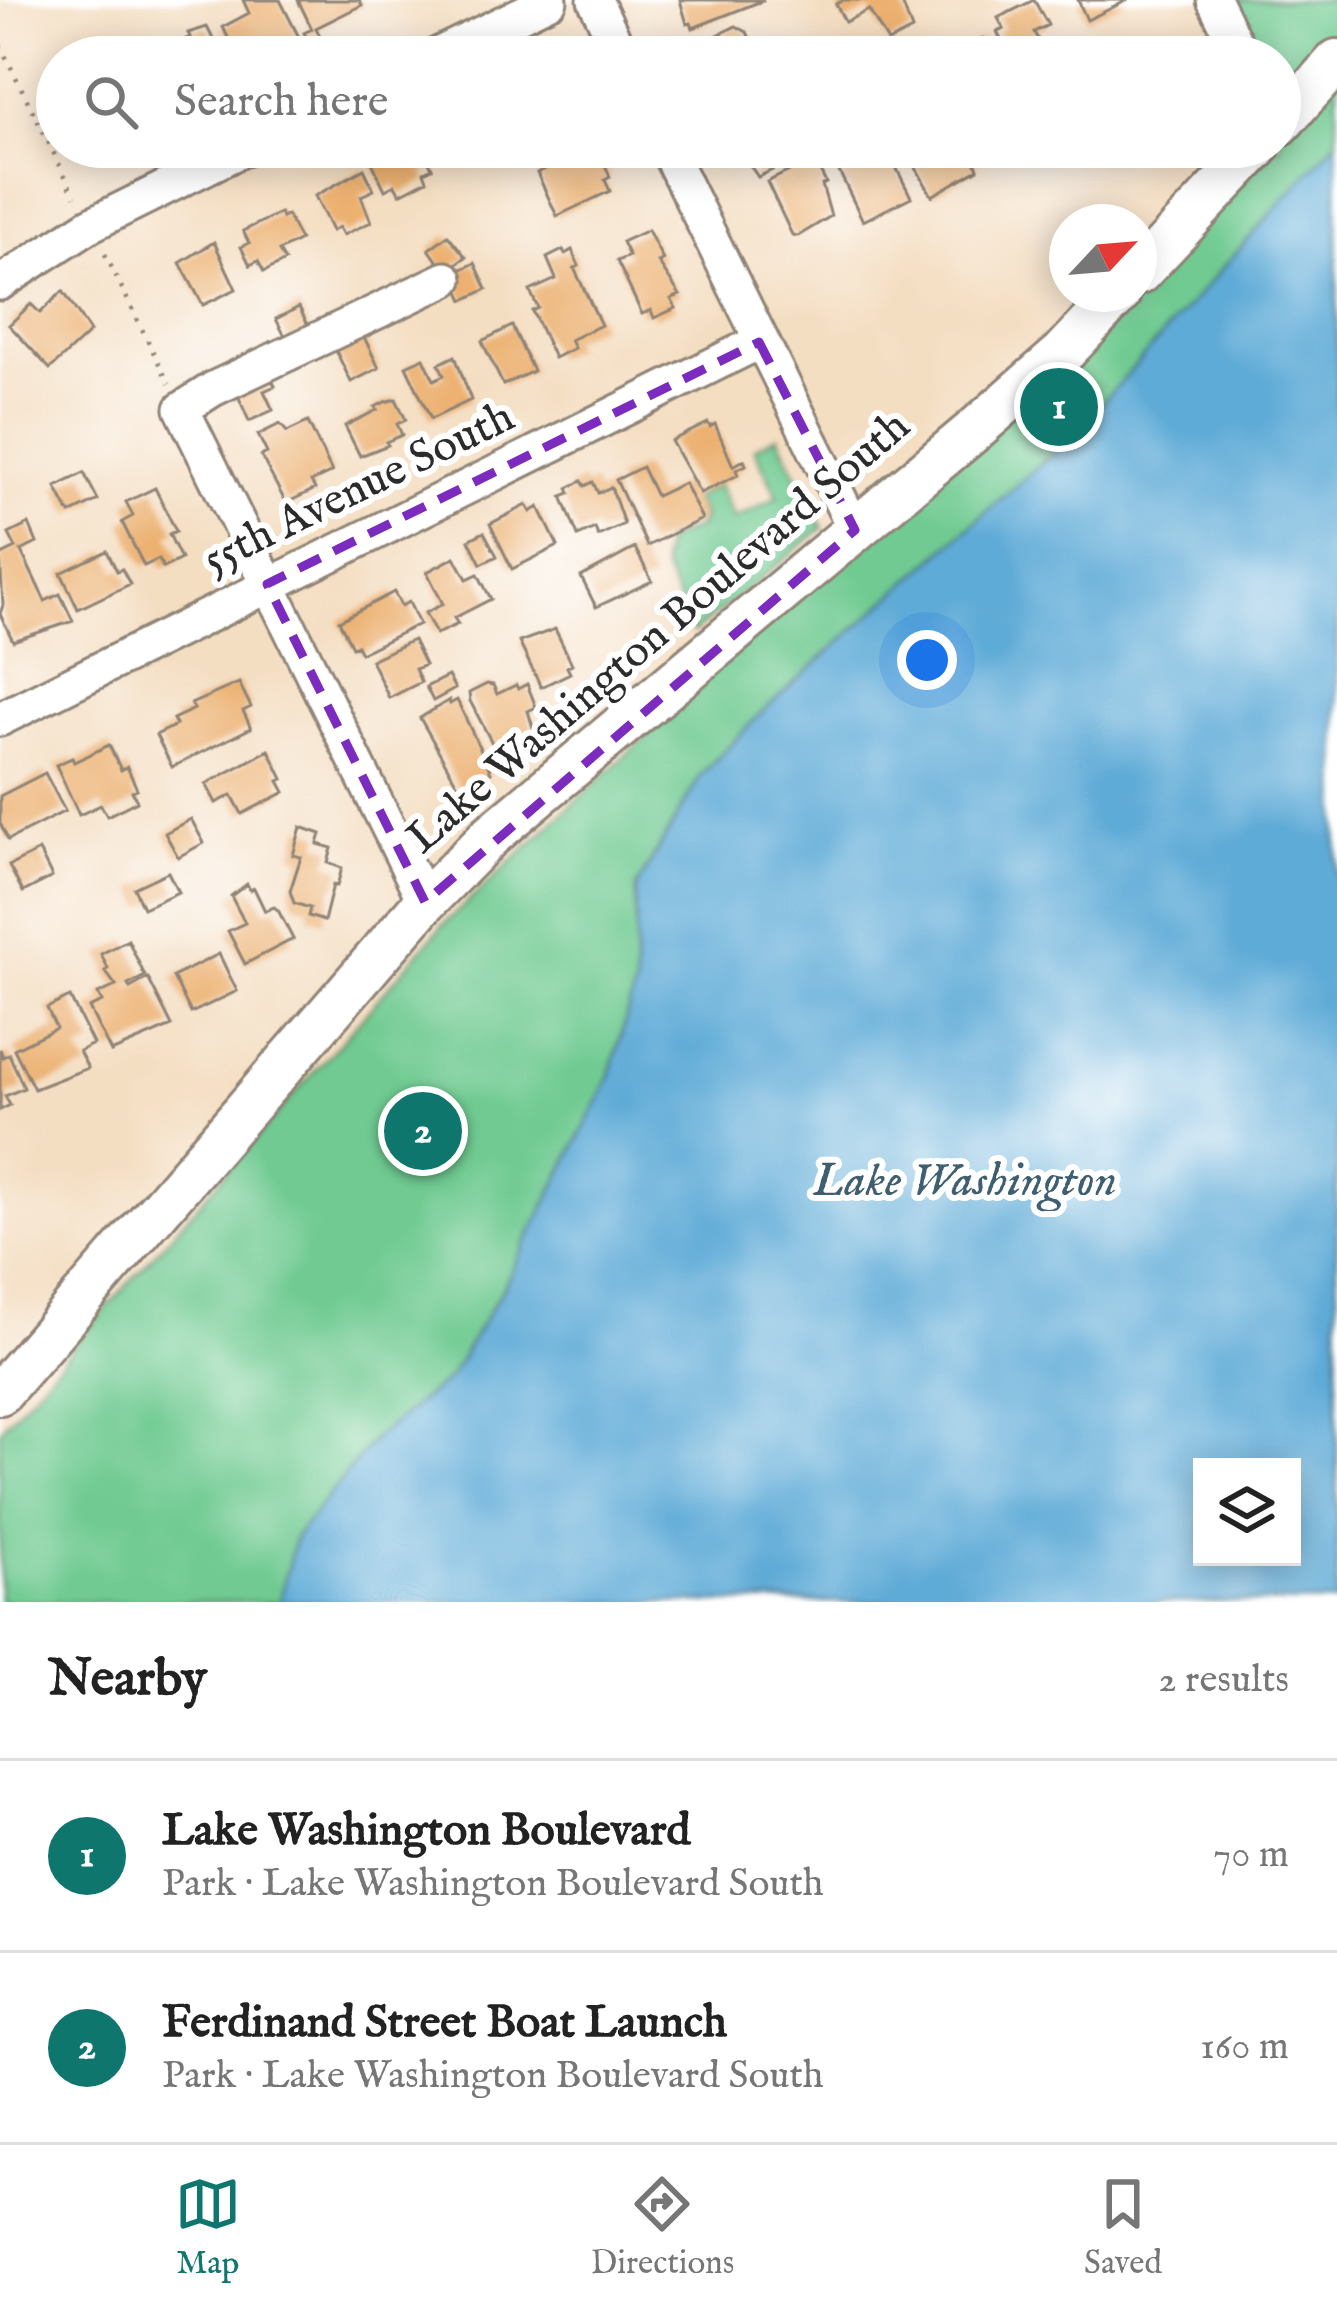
<!DOCTYPE html>
<meta charset="utf-8">
<style>
:root{--surface:#fff;--page:#f2f2f2;--text:#222;--muted:#767676;--line:#e0e0e0;--accent:#0f766e}
body{margin:0;font-family:"IM FELL English",serif;background:var(--page);color:var(--text)}
.controls{position:absolute;right:36px;bottom:36px;display:grid;overflow:hidden;border-radius:0px;box-shadow:0 6px 30px #0003}
.controls button{width:108px;height:108px;display:grid;place-items:center;padding:0;border:0;border-bottom:3px solid var(--line);background:var(--surface);color:var(--text);font:60px sans-serif}
.compass{position:absolute;left:1049px;top:204px;width:108px;height:108px;border-radius:50%;background:var(--surface);box-shadow:0 6px 30px #0003;rotate:64deg}
.you{position:absolute;left:927px;top:660px;width:42px;height:42px;margin:-30px;border:9px solid #fff;border-radius:50%;background:#1a73e8;box-shadow:0 0 0 18px #1a73e833}
.badge{display:grid;place-items:center;width:78px;height:78px;border-radius:50%;background:var(--accent);color:#fff;font-size:39px;font-weight:700}
.pin{position:absolute;translate:-50% -50%;border:6px solid #fff;box-shadow:0 3px 12px #0006}
.list{margin:0;padding:0;list-style:none}
h2{display:flex;justify-content:space-between;align-items:center;height:156px;margin:0;padding:0 48px;font-size:51px}
h2 small{font-size:39px;font-weight:400;color:var(--muted)}
.list li{display:grid;grid-template-columns:78px 1fr auto;gap:36px;align-items:center;box-sizing:border-box;height:192px;padding:0 48px;border-top:3px solid var(--line)}
.list b{display:block;font-size:45px;white-space:nowrap}
.list p{margin:0;font-size:39px;white-space:nowrap;color:var(--muted)}
.list em{font-size:39px;font-style:normal;color:var(--muted)}
.icon{flex:none;width:66px;height:66px;fill:none;stroke:currentColor;stroke-width:2;stroke-linecap:round;stroke-linejoin:round}
.map{position:relative;flex:none;width:1337px;height:1602px;overflow:hidden}
.search{position:absolute;background:var(--surface);box-shadow:0 6px 30px #0003;left:36px;right:36px;top:36px;height:132px;display:flex;align-items:center;gap:30px;box-sizing:border-box;padding:0 42px;border-radius:66px;color:var(--muted);font-size:45px}
.sheet{height:540px;background:var(--surface)}
nav{display:flex;justify-content:space-around;align-items:center;box-sizing:border-box;height:168px;border-top:3px solid var(--line);background:var(--surface);font-size:33px;color:var(--muted)}
nav a{display:grid;justify-items:center;gap:6px}
nav .on{color:var(--accent)}
.map>svg:first-child{display:block}
</style>
<div class="map">
<svg width="1337" height="1602" viewBox="0 0 1337 1602">
<rect width="100%" height="100%" fill="#fff"/>
<filter id="ink" filterUnits="userSpaceOnUse"><feTurbulence type="fractalNoise" baseFrequency=".00833" numOctaves="2"/><feDisplacementMap in="SourceGraphic" scale="24" xChannelSelector="R" yChannelSelector="G"/><feConvolveMatrix kernelMatrix="1 2 1 2 8 2 1 2 1" color-interpolation-filters="sRGB"/></filter>
<filter id="wash" filterUnits="userSpaceOnUse"><feTurbulence type="fractalNoise" baseFrequency=".004" numOctaves="4" result="noise"/><feDisplacementMap in="SourceGraphic" scale="48" xChannelSelector="R" yChannelSelector="G"/><feGaussianBlur stdDeviation="2.7" result="paint"/><feColorMatrix in="noise" values="0 0 0 0 0 0 0 0 0 0 0 0 0 0 0 0 0 1.4 0 .05"/><feComposite in="paint" operator="in"/></filter>
<g filter="url(#wash)">
<rect width="100%" height="100%" fill="#f4dec2"/>
<!-- green -->
<path fill="#70ca91" stroke="#4e7a5e" stroke-width="3" d="M1235 0H1337V140L1075 433 765 709 702 774 636 888 635 986 609 1079 557 1183 503 1288 449 1378 375 1438 295 1537 279 1602H0V1430L443 925 654 729 651 715 1139 294 1274 147H1280V57H1262Z
M778 436 823 528 693 633 662 565 664 542 701 526 699 521 704 519 694 498 718 485 734 519 778 497 754 448Z"/>
<!-- water -->
<path fill="#5eabd7" stroke="#446b81" stroke-width="3" fill-rule="evenodd" d="M1337 140V1602H279L295 1537 375 1438 449 1378 503 1288 557 1183 609 1079 635 986 636 888 702 774 765 709 1075 433ZM1202 1467H1292V1557H1202Z"/>
<g id="blocks">
<!-- building -->
<path fill="#ecb171" d="M243 0H280L303 45 271 57 264 44 237 57 223 27 249 13Z
M298 0H359L362 5 316 28 326 48 315 54 304 33 312 29Z
M680 0H764L693 28 691 23 687 24Z
M844 0H901L912 30 888 42 869 10 845 22 836 4Z
M1034 0 1048 25 1034 32 1047 57H1010L997 32 1004 29 998 18Z
M1078 0H1128L1087 20Z
M736 26 747 32 759 57H712L704 42Z
M207 27 222 57H149L190 37 188 33Z
M984 38 994 57H968L963 48Z
M402 147H422L432 168 424 172 427 180 400 194 395 185 385 190 370 158Z
M756 147H819L758 177 742 154Z
M854 147H869L875 160 889 153 911 197 863 221 834 161Z
M904 147H970L978 169 932 196Z
M591 148H598L610 177 605 180 610 191 557 216 537 173Z
M814 159 826 183 822 185 831 216 798 236 792 235 767 182Z
M364 169 374 190 361 196 371 222 343 235 339 227 332 231 315 196Z
M280 213 282 218 287 215 300 240 279 251 285 261 264 272 258 261 250 265 241 247 249 243 243 231Z
M648 230 663 260 658 262 680 295 671 299 676 308 654 318 651 310 642 314 617 261 629 256 622 242Z
M448 235 466 257 445 272 429 249Z
M214 242 236 289 203 305 180 263Z
M563 250 565 254 572 250 579 266 574 268 601 325 570 340 574 348 554 358 532 311 538 308 530 291 556 279 547 258Z
M475 263 487 289 464 300 452 274Z
M63 291 90 332 50 369 9 325 31 304 40 313Z
M299 307 311 331 288 342 276 319Z
M512 326 533 371 503 385 482 341Z
M363 335 379 368 351 382 335 349Z
M455 356 471 400 431 419 406 366 424 358 434 380 444 375 439 364Z
M272 380 275 386 264 391 273 410 249 421 237 393Z
M396 399 406 420 397 424 402 435 386 442 388 445 360 456 345 426 377 410 375 407 385 402Z
M308 422 332 472 311 482 315 489 286 503 261 456 267 453 258 435 280 424 287 432Z
M708 423 710 427 715 424 733 466 744 460 746 465 736 470 738 475 700 493 671 441Z
M642 467 656 496 684 483 702 519 647 546 616 480Z
M84 473 98 500 70 514 56 487Z
M582 481 585 486 593 482 598 493 611 487 624 524 598 536 595 528 578 536 562 496 570 493 568 488Z
M155 488 176 531 169 534 181 559 163 568 159 559 144 566 122 522 133 516 126 502Z
M527 505 531 512 539 507 558 546 512 569 490 524Z
M29 524 37 543 21 551 45 601 60 594 73 621 13 641 0 614 3 605 0 556 16 548 9 534Z
M484 532 497 556 481 564 469 540Z
M635 548 652 581 596 607 581 577Z
M107 551 117 571 122 569 130 584 78 609 61 573Z
M455 557 467 579 478 574 491 599 454 618 458 624 436 634 425 613 443 604 427 572Z
M394 592 401 606 409 602 419 624 361 653 357 645 352 647 339 621Z
M555 629 572 664 567 667 570 673 541 687 519 642Z
M413 640 425 665 415 669 421 682 389 698 371 660Z
M448 676 455 689 433 701 426 687Z
M239 683 251 707 243 711 251 728 172 767 156 735 176 725 173 719 194 709 191 704Z
M487 684 493 685 497 694 516 685 518 689 527 684 536 707 528 711 534 731 510 743 513 748 502 762 470 701 469 693Z
M449 700 450 704 457 700 491 772 459 787 420 718Z
M109 745 121 770 127 767 137 789 132 791 137 801 107 816 101 805 79 815 56 765 72 758 74 762Z
M269 750 283 779 279 781 285 792 242 814 232 795 216 803 206 784Z
M45 773 65 811 8 840 0 823V796Z
M191 819 204 843 178 857 165 833Z
M301 827 321 834 318 844 332 848 328 863 342 868 337 886 333 885 324 921 308 916 310 908 294 903 290 891 301 857 293 855Z
M39 851 52 877 23 892 9 866Z
M168 872 178 892 143 908 134 888Z
M247 884 250 890 254 888 265 911 274 907 278 910 293 939 245 964 228 931 245 923 231 896Z
M128 940 145 976 128 985 130 988 148 978 172 1026 111 1052 89 1008 102 1002 98 994 116 986 105 971 108 969 101 954Z
M219 954 237 991 191 1013 173 977Z
M70 997 93 1044 79 1051 88 1068 34 1089 14 1049 56 1028 47 1008Z
M0 1049 3 1057 9 1054 24 1088 5 1096 10 1105 0 1110Z"/>
</g>
</g>
<g filter="url(#ink)">
<use href="#blocks" fill-opacity="0" stroke="#908476" stroke-width="3"/>
<g fill="none" stroke-linecap="round" stroke-linejoin="round">
<defs>
<path id="minor" d="M595 0 622 57
M1214 0 1242 57
M433 57 550 0
M666 147 855 530
M0 283 90 225 247 147
M0 719 759 342
M425 902 182 409 213 389 446 279"/>
<path id="major" d="M1280 124 1337 61
M1139 273 1258 147
M0 1393 425 902 489 837 971 433 1063 353 1119 294"/>
</defs>
<!-- minor casing -->
<use href="#minor" stroke="#908476" stroke-width="39"/>
<!-- major casing -->
<use href="#major" stroke="#908476" stroke-width="48"/>
<!-- path -->
<path stroke="#908476" stroke-width="4.5" stroke-dasharray="3 9" stroke-linecap="butt" d="M0 45 75 196
M105 254 169 384"/>
<!-- minor -->
<use href="#minor" stroke="#fff" stroke-width="33"/>
<!-- major -->
<use href="#major" stroke="#fff" stroke-width="42"/>
</g>
</g>
<!-- marked area -->
<path fill="none" stroke="#7b2cbf" stroke-width="9" stroke-dasharray="24 15" stroke-linejoin="round" d="M759 342 855 530 425 902 267 584Z"/>
<g text-anchor="middle" dominant-baseline="central" stroke-width="12" stroke-linejoin="round" paint-order="stroke">
<!-- street labels -->
<g font-size="45" fill="#2b2b2b" stroke="#fff">
<text transform="translate(359 489) rotate(-26)">55th Avenue South</text>
<text transform="translate(659 633) rotate(-41)">Lake Washington Boulevard South</text>
</g>
<!-- water labels -->
<g font-size="48" font-style="italic" fill="#3f5e70" stroke="#fff">
<text x="965" y="1182">Lake Washington</text>
</g>
</g>
</svg>
<div class="controls">
<button><svg class="icon" aria-label="layers" viewBox="0 0 24 24"><path d="M12 4l9 5-9 5-9-5zM3 14l9 5 9-5"/></svg></button>
</div>
<svg class="compass" viewBox="-18 -18 36 36"><path d="M0-13l5 13h-10z" fill="#e53935"/><path d="M0 13l5-13h-10z" fill="#767676"/></svg>
<div class="you"></div>
<div class="pin badge" style="left:1059px;top:407px">1</div>
<div class="pin badge" style="left:423px;top:1131px">2</div>
<div class="search"><svg class="icon" aria-label="search" viewBox="0 0 24 24"><circle cx="10" cy="10" r="6"/><path d="M15 15l6 6"/></svg>Search here</div>
</div>
<section class="sheet">
<h2>Nearby<small>2 results</small></h2>
<ul class="list">
<li><span class="badge">1</span><div><b>Lake Washington Boulevard</b><p>Park · Lake Washington Boulevard South</p></div><em>70 m</em></li>
<li><span class="badge">2</span><div><b>Ferdinand Street Boat Launch</b><p>Park · Lake Washington Boulevard South</p></div><em>160 m</em></li>
</ul>
</section>
<nav>
<a class="on"><svg class="icon" aria-label="map" viewBox="0 0 24 24"><path d="M3 6l6-2 6 2 6-2v14l-6 2-6-2-6 2zM9 4v14M15 6v14"/></svg>Map</a>
<a><svg class="icon" aria-label="directions" viewBox="0 0 24 24"><path d="M12 3l9 9-9 9-9-9zM9 14v-3h6M13 9l2 2-2 2"/></svg>Directions</a>
<a><svg class="icon" aria-label="saved" viewBox="0 0 24 24"><path d="M7 4h10v16l-5-4-5 4z"/></svg>Saved</a>
</nav>
